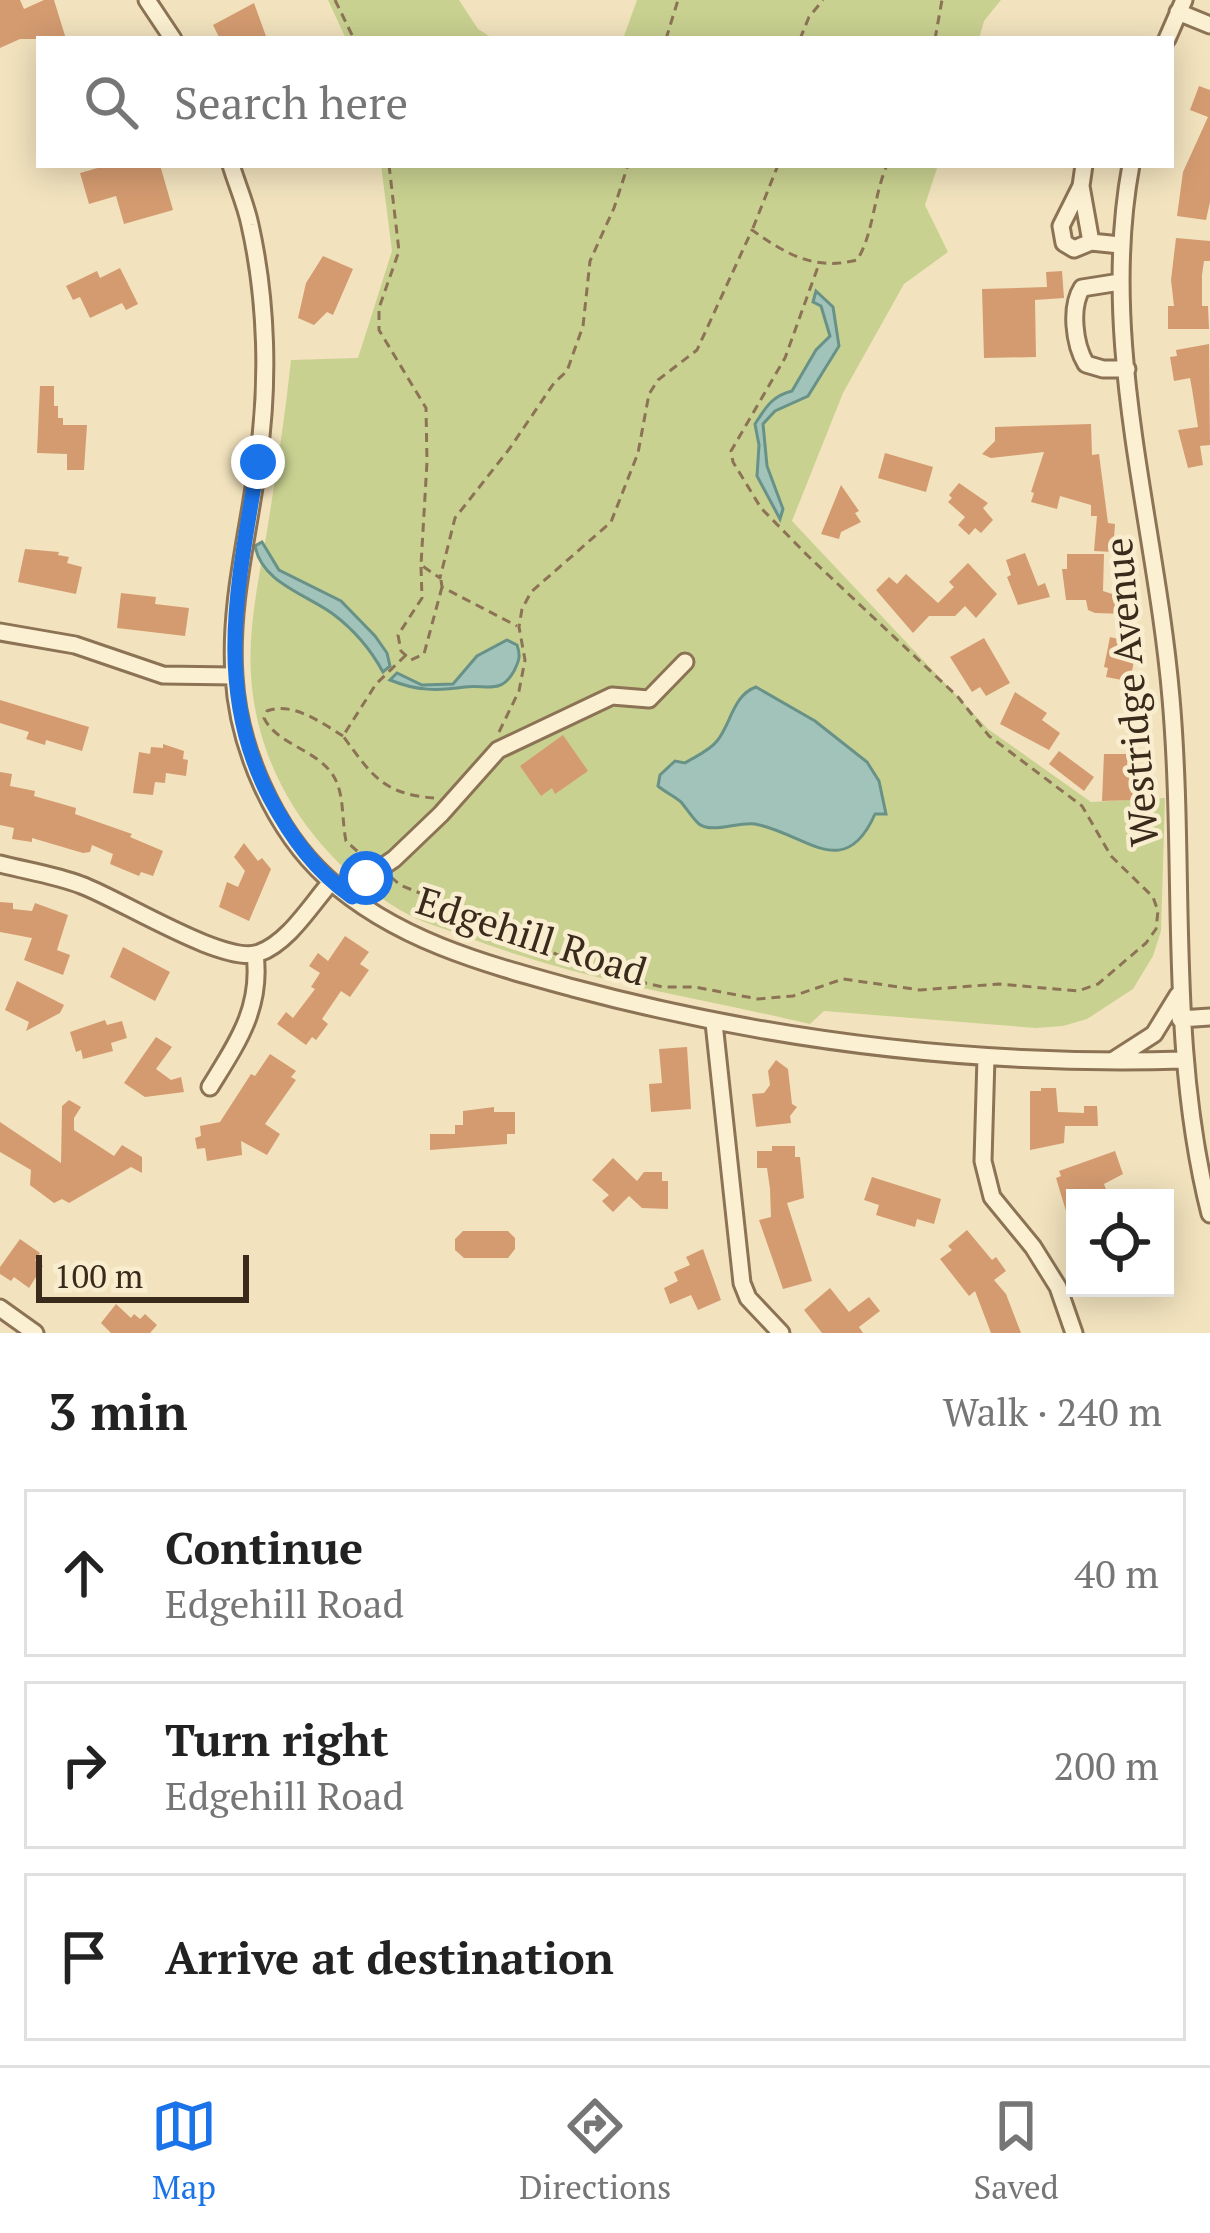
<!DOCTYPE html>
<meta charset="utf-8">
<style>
:root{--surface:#fff;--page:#f6f6f6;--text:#222;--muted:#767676;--line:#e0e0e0;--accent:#1a73e8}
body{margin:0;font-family:"PT Serif",serif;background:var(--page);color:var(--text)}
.controls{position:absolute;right:36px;bottom:36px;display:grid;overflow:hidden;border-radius:0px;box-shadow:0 6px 30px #0003}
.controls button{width:108px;height:108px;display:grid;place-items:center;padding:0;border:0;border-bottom:3px solid var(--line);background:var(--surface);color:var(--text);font:60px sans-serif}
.scale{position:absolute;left:36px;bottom:30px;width:213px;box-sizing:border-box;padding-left:12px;border:6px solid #3a2a1b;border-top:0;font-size:33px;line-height:42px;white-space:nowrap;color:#3a2a1b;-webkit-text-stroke:9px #f9edcf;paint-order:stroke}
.stop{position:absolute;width:36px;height:36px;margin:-27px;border:9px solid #1a73e8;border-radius:50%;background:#fff}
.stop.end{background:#1a73e8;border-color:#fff;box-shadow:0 3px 12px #0008}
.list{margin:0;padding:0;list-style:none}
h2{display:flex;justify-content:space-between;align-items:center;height:156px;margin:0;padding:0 48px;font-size:51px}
h2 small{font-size:39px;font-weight:400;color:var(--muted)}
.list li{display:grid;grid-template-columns:78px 1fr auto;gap:36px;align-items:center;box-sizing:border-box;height:168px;margin:0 24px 24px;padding:0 24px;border:3px solid var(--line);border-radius:0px}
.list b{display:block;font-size:45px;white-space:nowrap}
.list p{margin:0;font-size:39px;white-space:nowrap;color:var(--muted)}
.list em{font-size:39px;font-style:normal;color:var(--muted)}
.icon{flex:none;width:66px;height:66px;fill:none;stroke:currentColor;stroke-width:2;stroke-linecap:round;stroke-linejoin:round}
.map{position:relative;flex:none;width:1210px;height:1333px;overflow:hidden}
.search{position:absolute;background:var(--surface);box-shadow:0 6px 30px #0003;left:36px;right:36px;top:36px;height:132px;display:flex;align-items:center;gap:30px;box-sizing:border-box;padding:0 42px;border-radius:0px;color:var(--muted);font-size:45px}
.sheet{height:732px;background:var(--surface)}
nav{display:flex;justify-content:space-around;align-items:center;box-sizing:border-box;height:168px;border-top:3px solid var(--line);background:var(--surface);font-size:33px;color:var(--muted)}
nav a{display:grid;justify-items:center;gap:6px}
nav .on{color:var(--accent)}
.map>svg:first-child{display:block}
</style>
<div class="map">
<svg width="1210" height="1333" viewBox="0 0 1210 1333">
<rect width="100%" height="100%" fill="#f2e3be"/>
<!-- green -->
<path fill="#c9d191" d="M328 0H459L478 29 494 39H346Z
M637 0H1001L984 21 979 39H623Z
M381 165H938L925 205 948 252 904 284 843 393 792 521 988 729 1091 802 1165 798 1161 931 1153 956 1133 989 1087 1019 1063 1026 1036 1028 824 1011 810 1024C695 997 578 980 467 937 445 929 420 922 400 910 316 860 257 774 251 675 248 626 259 578 267 531 276 474 285 417 291 360L358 358 392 251Z"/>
<!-- water -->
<path fill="#a2c3ba" stroke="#689288" stroke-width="3" d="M816 291 833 307 839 346 808 396 775 411 763 424 767 466 783 509 780 519 757 476 759 445 755 424C766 407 772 396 792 391L816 350 830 336 821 306 813 302Z
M262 542 279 570 341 601 375 636 387 653 390 666 383 672C371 650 353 629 333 614 306 594 262 583 255 546Z
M507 640 517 645C521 656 519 661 514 671 501 695 486 684 465 687 437 691 417 691 390 680L397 673 422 685 453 684 477 656Z
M756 687 815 721 867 762 879 781 886 814H875C844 884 805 833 755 824 739 821 712 834 699 824 693 819 687 809 681 802 674 796 665 792 658 786L660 775 675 761 685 763C696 756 709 751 717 741 731 724 733 695 756 687Z"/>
<!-- building -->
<path fill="#d49b70" d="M0 0H20L24 9 44 0H54L66 39H20L0 48Z
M254 3 267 39H220L213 25Z
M1199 86 1210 90V202L1206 220 1177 216 1183 172 1208 117 1190 110Z
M108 165H160L173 210 124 224 116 196 89 204 80 173Z
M1176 238 1210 241V261H1204L1202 275V306H1208L1209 329H1168V306H1174L1171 280Z
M323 256 353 269 333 315 327 312 314 325 298 318 306 283Z
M120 268 138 304 126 310 122 303 90 318 80 297 73 300 66 286 97 271 100 278Z
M1062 271 1064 298 1035 300 1036 357 984 358 982 289 1047 287 1046 272Z
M1209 344 1210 445 1200 446 1203 465 1188 468 1178 430 1198 427 1192 389 1190 378 1174 381 1170 357 1177 356 1176 350Z
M40 386H54V406H58V418H63V425H87L84 470H67V454L37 453Z
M1091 424 1092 455 1099 454 1108 523 1115 524 1113 552 1094 551 1097 516H1091V505L1060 496 1057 509 1031 502 1034 493 1031 492 1044 452 991 458 982 454 995 441V427Z
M885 453 933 467 926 492 878 478Z
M959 483 988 503 983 508 993 520 981 533 975 528 969 535 958 525 965 517 948 502 952 498 949 495Z
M841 485 859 511 855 513 861 522 841 532 839 539 821 534Z
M25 549 59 552 58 555 69 557 67 563 82 567 76 594 18 582Z
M1025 553 1038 586 1045 583 1050 597 1018 605 1007 577 1011 575 1006 560Z
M1067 554H1104L1103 591 1128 599 1126 614 1095 613 1088 610 1086 600H1066L1062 569H1067Z
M968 563 997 594 976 618 965 606 955 616H929L913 633 876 590 889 577 897 584 906 574 938 603 954 587 949 582Z
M121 593 156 597 155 604 189 608 185 636 117 628Z
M1119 631 1138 635 1132 672 1122 680 1106 677 1108 668 1104 667 1110 637 1118 639Z
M984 638 1010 683 986 696 980 687 972 692 950 657Z
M1015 692 1047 713 1042 720 1060 733 1049 750 1000 724Z
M0 700 89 727 82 751 46 740 45 745 26 739 29 732 0 723Z
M563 735 588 771 555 794 552 788 541 796 520 766Z
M163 744 184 751 183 759 188 760 186 776 166 773 165 783 155 782 153 795 133 793 139 752 150 754 151 747 163 748Z
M1059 751 1094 777 1084 791 1049 764Z
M1104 754H1135L1134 800 1102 801Z
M0 772 12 774 10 786 35 791 34 796 76 808 75 814 132 834 130 837 163 851 153 876 141 872 139 876 110 864 113 854 92 845 90 852 83 853 32 838V842L12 839 14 828 0 825Z
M244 843 258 861 262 858 271 869 249 921 219 907 227 882 238 887 245 871 234 857Z
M0 902 13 903V909L32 911 35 903 68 915 57 950 70 955 63 975 24 960 32 938 0 932Z
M345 936 369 952 360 964 369 970 350 997 341 991 322 1019 328 1024 316 1040 312 1037 306 1045 277 1024 286 1012 293 1018 315 989 311 987 320 973 309 966 318 953 328 961Z
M123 947 170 972 155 1001 110 977Z
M17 981 64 1005 60 1013 26 1031 29 1022 5 1010Z
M105 1020 107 1025 122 1021 127 1038 111 1043 113 1051 83 1059 81 1050 76 1052 70 1032Z
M156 1037 172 1047 156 1069 171 1080 181 1077 184 1092 145 1097 124 1083Z
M687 1047 691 1109 651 1112 649 1084 662 1083 659 1049Z
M270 1054 296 1071 291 1077 296 1080 265 1124 280 1134 267 1155 241 1141 242 1155 207 1161 205 1148 197 1149 195 1138 201 1136 200 1126 220 1122 251 1074 255 1076Z
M776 1060 788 1069 792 1104 797 1107 790 1116 791 1123 756 1127 752 1094 764 1093 770 1085 768 1071Z
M1041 1088H1056L1058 1112 1084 1113V1106H1097L1098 1126H1065L1064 1143 1030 1150V1091H1041Z
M69 1100 81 1107 74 1118V1130L114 1156 122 1145 142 1157V1173L131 1167 69 1203 62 1199 54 1203 30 1185 31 1170 0 1152V1122L61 1163 62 1106Z
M494 1107V1112H515V1134H507V1144L430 1150V1134H455V1125H463V1111Z
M772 1146H795V1157H800L804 1198 787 1203 812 1281 783 1289 759 1220 771 1217 770 1189 767 1168H757V1151H772Z
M1115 1151 1123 1174 1104 1184 1108 1195 1075 1198 1073 1234 1056 1178 1061 1176 1059 1171Z
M613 1158 637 1181 644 1172H662V1181H668V1209L642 1208 629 1196 613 1212 602 1201 609 1195 592 1180Z
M872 1177 941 1199 934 1224 917 1219 915 1227 876 1215 879 1205 864 1200Z
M967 1230 992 1260 996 1257 1006 1271 994 1280 1006 1294 1021 1333H991L975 1291 969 1296 940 1259 952 1250 948 1246Z
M463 1231H508L515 1238V1249L508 1258H464L455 1250V1239Z
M20 1239 40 1253 35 1260 43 1266 29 1288 14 1277 11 1281 0 1274V1267Z
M703 1249 721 1300 698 1310 691 1295 670 1304 664 1288 678 1281 674 1272 690 1265 686 1257Z
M830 1288 849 1312 869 1297 880 1311 859 1327 863 1333H822L804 1310Z
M116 1304 131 1318 134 1314 140 1319 145 1314 157 1325 150 1333H111L101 1323Z"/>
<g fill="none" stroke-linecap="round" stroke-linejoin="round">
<defs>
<path id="minor" d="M147 0 173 39
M1178 12 1210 25
M1167 39 1184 0
M231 165C237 185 246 205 250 225 267 301 269 384 258 460 249 532 229 603 234 676 238 747 274 830 327 878 395 940 485 964 573 988 771 1041 977 1066 1183 1060
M1131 165C1098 342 1156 522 1171 698 1186 871 1167 1044 1210 1214
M1081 186 1084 165
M1091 242 1081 186 1061 226 1064 243 1074 249 1091 242 1120 245
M1120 282 1082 288C1070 307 1074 344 1086 364L1103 369H1127
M0 632 75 645 163 675 234 676
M0 864C27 871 55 875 81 885 120 899 225 966 259 953 288 943 311 905 331 882
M352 897 366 878 394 859 441 814 498 750 612 696 649 699 685 662
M1180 1019 1210 1017
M714 1023 742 1283 748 1298 781 1333
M986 1057 983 1161 992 1197 1033 1247 1058 1287 1074 1333
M1112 1061 1154 1034 1178 995
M210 1087C237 1043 262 1008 255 954
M0 1308 35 1333"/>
</defs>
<!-- minor casing -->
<use href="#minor" stroke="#8c7355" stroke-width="21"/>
<!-- path -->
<path stroke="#8c7355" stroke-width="3" stroke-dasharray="9 6" stroke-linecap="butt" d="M335 0 354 39
M666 39 678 0
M800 39 809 17 823 0
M935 39 942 0
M389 165 399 251 379 308V330L426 408 427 462 421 565 440 578 455 518 510 448 554 383 567 371 583 326 590 261 614 208 628 165
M753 228 778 165
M421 567 422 598 398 635 401 651 411 660 424 654 442 587
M441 580 442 587 517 626
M406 655 376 684 343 736C371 774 382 794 434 798
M499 732 519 691 525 660 519 627 522 609 531 592 611 522 638 453 649 394 658 380 697 350 752 230C786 254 814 271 857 260 873 236 874 194 887 165
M343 736C322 723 292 701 267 711L264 718C278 747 324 750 337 783 344 800 342 822 346 841L368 861
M391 877 400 885 484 919 591 971 663 987H695L758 999 793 996 843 979 920 990 999 984 1078 991 1098 984 1146 943 1156 929 1158 911 1153 897 1111 856 1082 806 989 736 958 697 807 555 761 508 733 462 731 451 785 358 819 264"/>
<!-- minor -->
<use href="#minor" stroke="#fcf0d2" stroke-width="15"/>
</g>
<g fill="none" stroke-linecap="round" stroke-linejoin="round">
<!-- route -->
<path stroke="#1a73e8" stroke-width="15" d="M258 462C239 579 212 687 270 798 292 839 315 870 352 897L366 878"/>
</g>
<g text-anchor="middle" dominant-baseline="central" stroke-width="9" stroke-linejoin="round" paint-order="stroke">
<!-- street labels -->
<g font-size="39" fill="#3a2a1b" stroke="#f9edcf">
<text transform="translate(1130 692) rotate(-95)">Westridge Avenue</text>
<text transform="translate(532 935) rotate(18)">Edgehill Road</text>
</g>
</g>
</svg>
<div class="controls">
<button><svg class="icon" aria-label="locate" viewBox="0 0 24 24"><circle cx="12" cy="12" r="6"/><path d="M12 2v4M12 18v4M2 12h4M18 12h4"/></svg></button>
</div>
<div class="scale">100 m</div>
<div class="stop" style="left:366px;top:878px"></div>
<div class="stop end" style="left:258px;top:462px"></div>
<div class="search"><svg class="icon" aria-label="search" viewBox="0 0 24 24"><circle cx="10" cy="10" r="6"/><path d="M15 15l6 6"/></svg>Search here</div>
</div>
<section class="sheet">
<h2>3 min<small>Walk · 240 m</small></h2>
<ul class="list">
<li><svg class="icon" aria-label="ahead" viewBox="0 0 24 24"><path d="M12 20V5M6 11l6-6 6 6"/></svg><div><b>Continue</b><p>Edgehill Road</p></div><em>40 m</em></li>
<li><svg class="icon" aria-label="right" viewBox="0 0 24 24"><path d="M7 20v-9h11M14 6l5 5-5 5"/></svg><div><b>Turn right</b><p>Edgehill Road</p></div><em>200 m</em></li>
<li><svg class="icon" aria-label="arrive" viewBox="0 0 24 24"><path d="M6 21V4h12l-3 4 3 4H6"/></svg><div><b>Arrive at destination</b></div></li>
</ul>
</section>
<nav>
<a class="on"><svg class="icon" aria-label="map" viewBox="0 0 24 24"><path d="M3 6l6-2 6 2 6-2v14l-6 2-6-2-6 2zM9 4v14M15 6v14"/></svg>Map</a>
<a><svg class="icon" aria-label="directions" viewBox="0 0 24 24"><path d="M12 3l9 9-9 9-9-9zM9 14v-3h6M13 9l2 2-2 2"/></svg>Directions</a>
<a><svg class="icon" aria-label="saved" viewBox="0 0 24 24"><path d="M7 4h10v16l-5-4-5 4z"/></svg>Saved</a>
</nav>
